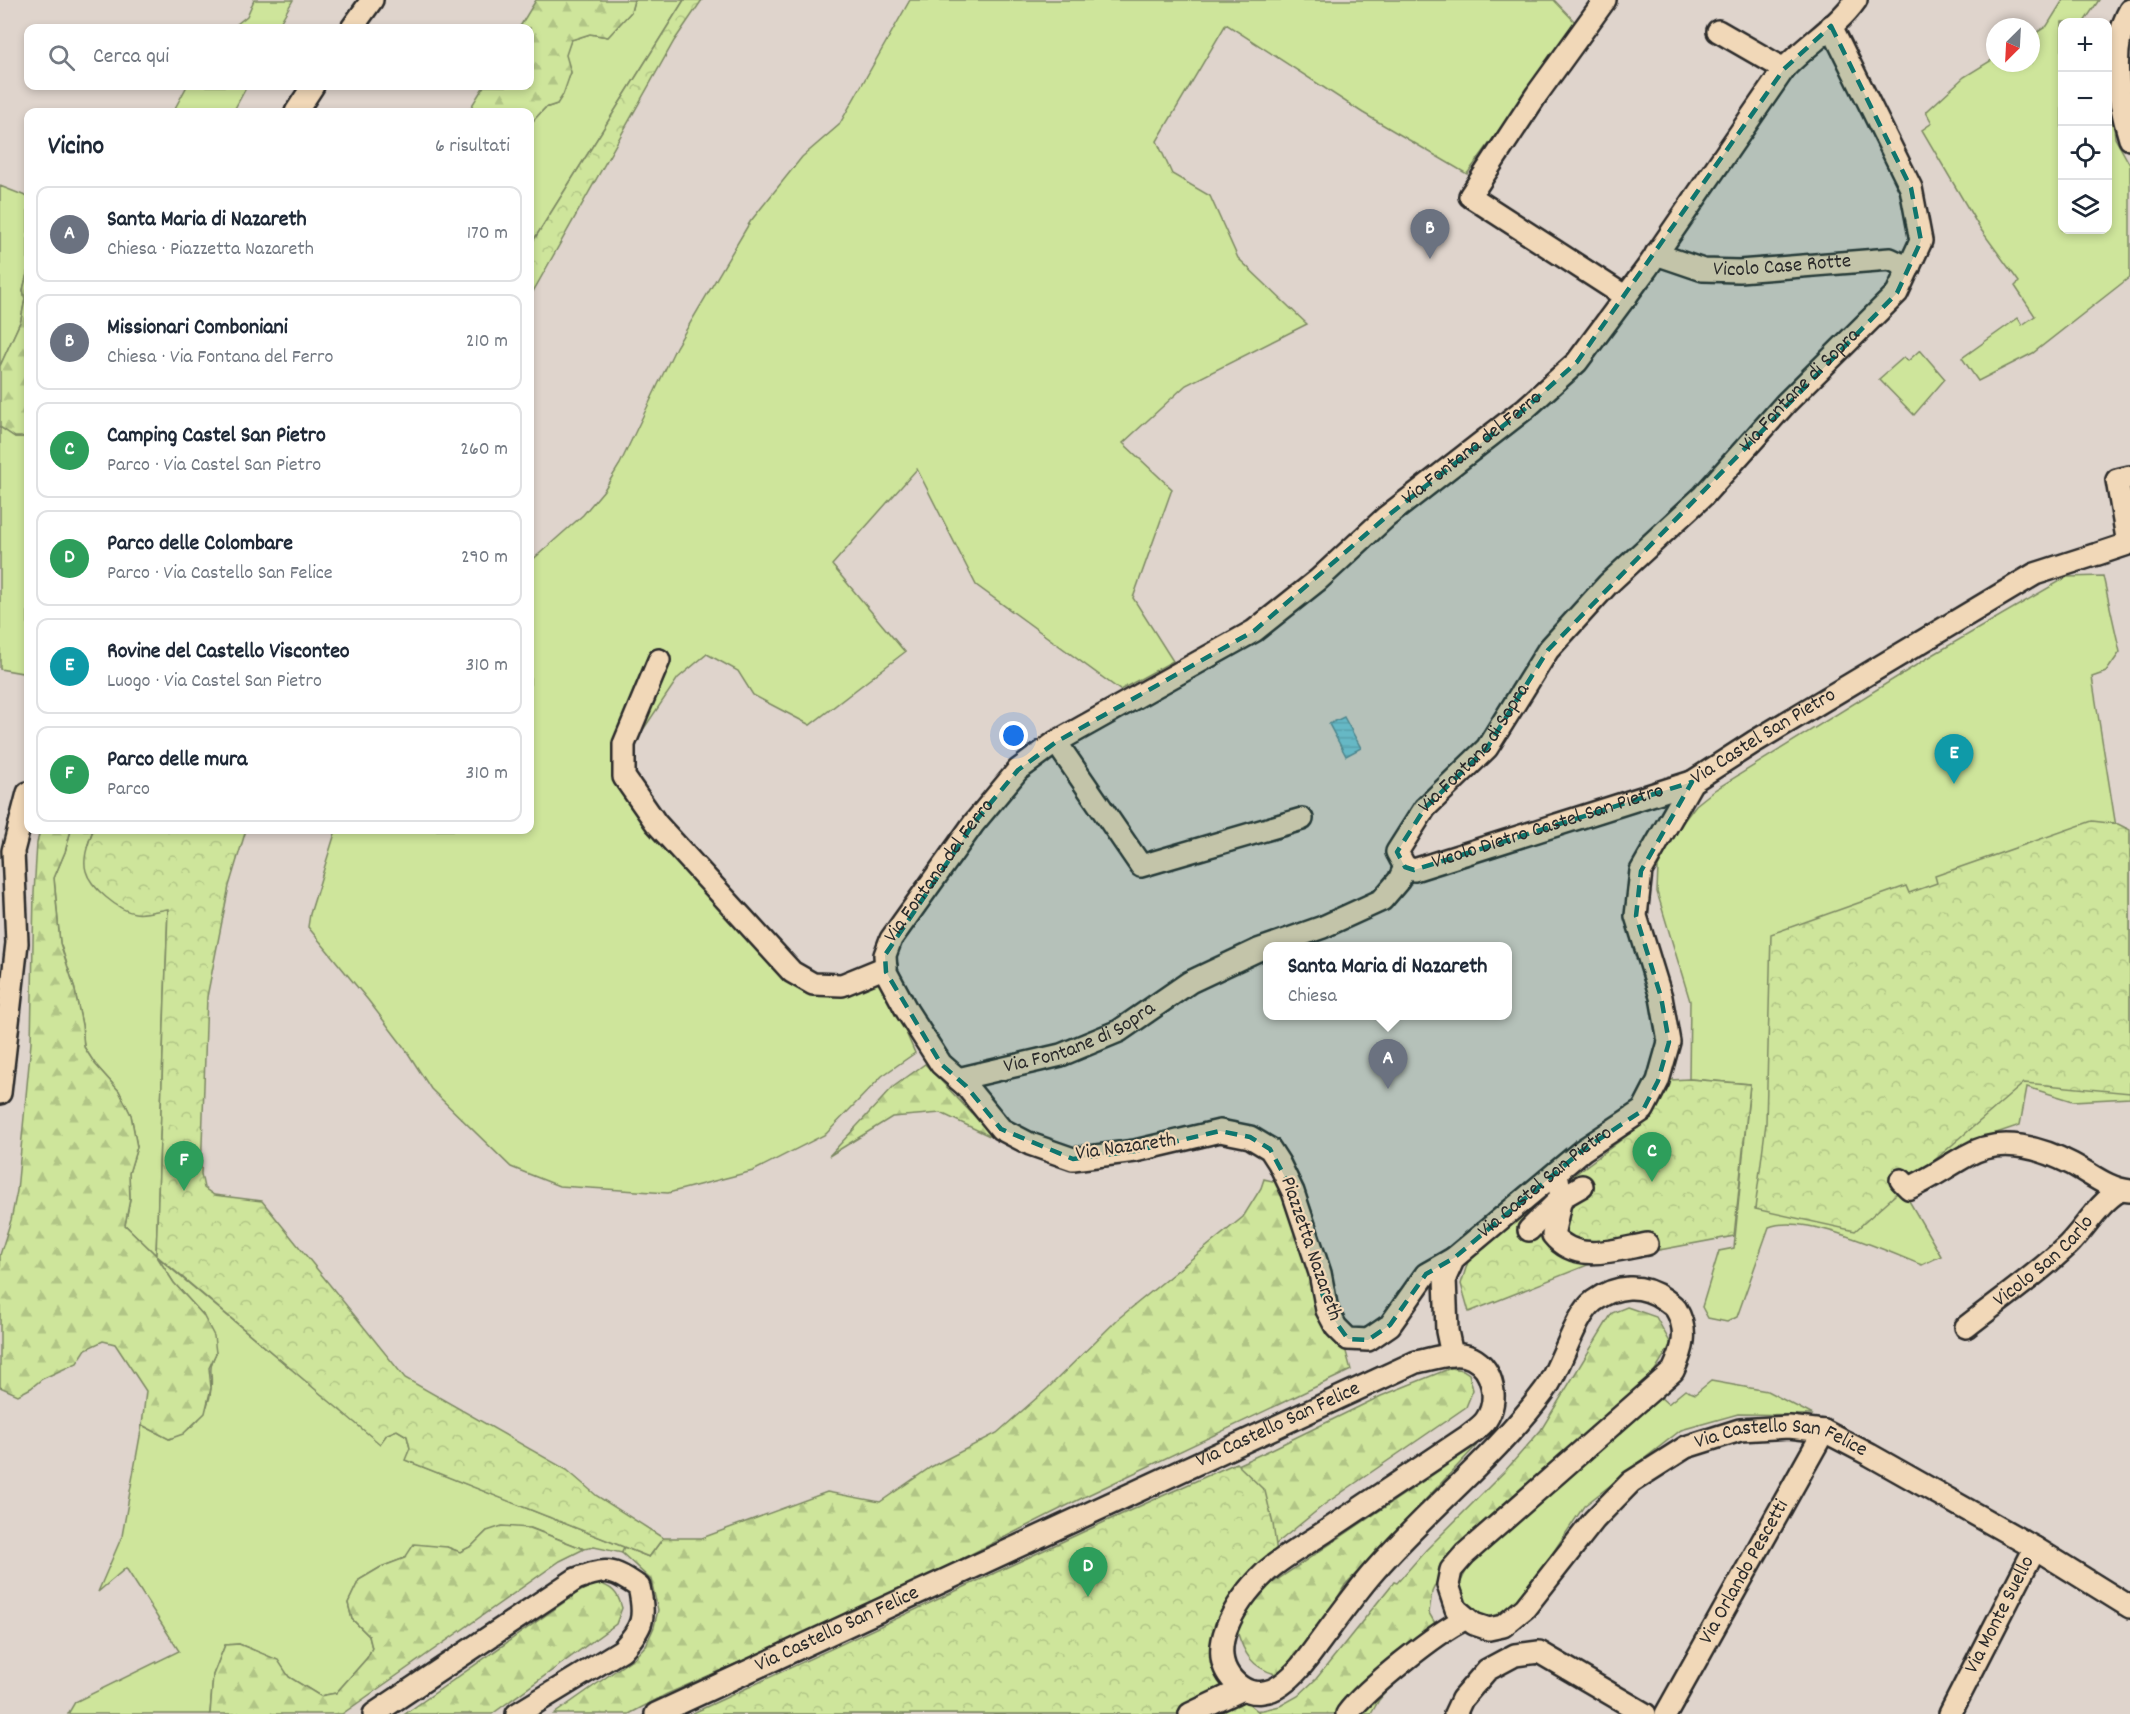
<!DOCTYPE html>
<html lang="it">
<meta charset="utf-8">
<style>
:root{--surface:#fff;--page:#f2f2f3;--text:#1f2937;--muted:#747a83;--line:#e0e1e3;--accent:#d93025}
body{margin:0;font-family:Dekko,sans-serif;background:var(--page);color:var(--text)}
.controls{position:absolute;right:18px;top:18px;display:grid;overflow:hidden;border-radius:12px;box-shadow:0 3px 9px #0003}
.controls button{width:54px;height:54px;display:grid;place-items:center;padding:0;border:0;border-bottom:2px solid var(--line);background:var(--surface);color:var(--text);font:30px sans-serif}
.compass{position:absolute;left:1986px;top:18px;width:54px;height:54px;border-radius:50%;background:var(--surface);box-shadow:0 3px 9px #0003;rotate:204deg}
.you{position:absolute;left:1014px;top:736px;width:21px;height:21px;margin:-15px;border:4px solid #fff;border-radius:50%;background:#1a73e8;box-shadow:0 0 0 9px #1a73e833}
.badge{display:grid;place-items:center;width:39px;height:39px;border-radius:50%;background:var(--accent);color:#fff;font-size:20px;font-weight:700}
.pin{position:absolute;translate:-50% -50px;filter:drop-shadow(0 2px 3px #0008)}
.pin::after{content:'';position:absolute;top:32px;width:21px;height:18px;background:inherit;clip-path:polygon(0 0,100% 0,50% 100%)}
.popup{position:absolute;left:1263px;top:942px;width:249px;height:78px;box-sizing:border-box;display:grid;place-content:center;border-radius:12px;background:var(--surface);filter:drop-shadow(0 2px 4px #0005);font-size:20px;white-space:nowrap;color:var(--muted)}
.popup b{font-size:22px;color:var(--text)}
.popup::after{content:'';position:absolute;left:50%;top:100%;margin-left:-12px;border:12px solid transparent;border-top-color:var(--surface)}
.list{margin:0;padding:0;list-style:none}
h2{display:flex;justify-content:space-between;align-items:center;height:78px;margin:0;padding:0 24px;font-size:26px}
h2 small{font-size:20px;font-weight:400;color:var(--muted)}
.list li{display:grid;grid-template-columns:39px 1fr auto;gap:18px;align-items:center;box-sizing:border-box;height:96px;margin:0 12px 12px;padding:0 12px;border:2px solid var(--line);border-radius:12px}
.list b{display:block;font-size:22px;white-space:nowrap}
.list p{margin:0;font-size:20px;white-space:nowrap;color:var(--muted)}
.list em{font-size:20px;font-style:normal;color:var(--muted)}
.icon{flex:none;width:33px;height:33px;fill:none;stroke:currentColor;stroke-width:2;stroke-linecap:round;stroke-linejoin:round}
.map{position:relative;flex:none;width:2130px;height:1714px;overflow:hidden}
.search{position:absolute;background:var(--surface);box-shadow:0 3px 9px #0003;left:24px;top:24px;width:510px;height:66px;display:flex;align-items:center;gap:15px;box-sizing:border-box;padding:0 21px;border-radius:12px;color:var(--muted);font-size:22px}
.panel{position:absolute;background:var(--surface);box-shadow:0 3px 9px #0003;left:24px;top:108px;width:510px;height:726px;border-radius:12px}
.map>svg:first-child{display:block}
</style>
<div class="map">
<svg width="2130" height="1714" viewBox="0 0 2130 1714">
<defs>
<pattern id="forest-firs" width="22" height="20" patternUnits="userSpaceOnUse" patternTransform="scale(1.5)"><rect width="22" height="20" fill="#cee59b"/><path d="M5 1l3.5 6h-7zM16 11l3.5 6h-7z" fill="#b1c586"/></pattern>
<pattern id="park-crowns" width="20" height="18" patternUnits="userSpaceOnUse" patternTransform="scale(1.5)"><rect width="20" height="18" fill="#cee59b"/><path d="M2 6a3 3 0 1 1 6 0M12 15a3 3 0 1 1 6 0" fill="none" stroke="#b1c586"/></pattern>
<pattern id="water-rules" width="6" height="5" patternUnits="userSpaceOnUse" patternTransform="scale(1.5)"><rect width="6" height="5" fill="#7cc8db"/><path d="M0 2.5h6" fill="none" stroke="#6bacbc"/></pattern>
</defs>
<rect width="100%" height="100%" fill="#dfd4cc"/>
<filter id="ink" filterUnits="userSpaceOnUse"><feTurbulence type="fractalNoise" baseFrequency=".0167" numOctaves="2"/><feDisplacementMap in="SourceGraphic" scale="12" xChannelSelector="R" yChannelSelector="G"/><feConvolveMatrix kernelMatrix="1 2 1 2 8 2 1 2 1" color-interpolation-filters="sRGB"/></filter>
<g filter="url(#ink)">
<!-- green -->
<path fill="#cee59b" stroke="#7c8863" stroke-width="1.5" d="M254 0H293L277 28H232L247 16Z
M634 0H684L530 246V124L545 108 557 104 571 73 565 55 571 40 590 34 608 37 631 12Z
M910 0H1554L1577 24 1467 174 1363 113 1226 24 1157 141 1172 174 1210 196 1238 258 1307 324 1186 385 1123 443 1172 489 1133 598 1173 661 1120 690 976 585 917 469 832 565 905 652 810 725 753 695 738 671 707 654 678 678 630 749 628 775 660 820 801 971 819 980 850 972 875 962 915 1053 882 1076 826 1134 753 1171 668 1193 559 1186 511 1167 431 1089 406 1050 368 1000 308 927 310 914 336 830H530V562L583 515 604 490 620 464 676 347 750 222 802 157 839 125Z
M2063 0H2099L2084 22H2062V230H2108V59L2115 138 2130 165V277L2033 353 1978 381 1962 358 2018 318 2022 325 2035 316 2015 286 2019 282 1979 227 1922 130 1932 123 1926 112 1964 77 1995 58V63H2031V36L2047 26Z
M187 86H247L233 112H173Z
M0 186 28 197V270L23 290 25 299 21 320 0 366Z
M1920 350 1945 379 1914 415 1879 379 1904 357 1908 361Z
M0 427 15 437H23L28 431V674L0 669Z
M2103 576 2120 652 2106 672 2092 677 2116 827 2130 834V1098L2073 1101 2027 1087 2020 1125 1976 1140 1905 1194 1941 1256 1922 1265C1886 1251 1805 1213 1769 1227L1737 1317 1727 1322 1708 1318 1702 1307 1719 1251 1734 1248 1750 1084 1689 1079 1690 1001 1657 892 1658 867 1676 831 1696 805 1716 789 1931 656 2067 577Z
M71 830H93L87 847 168 909 156 1256 380 1443 387 1434 397 1430 407 1436 410 1448 406 1460 624 1547 622 1553 594 1547 584 1549 531 1528 487 1531 472 1546 460 1552 447 1547 405 1558 381 1567 359 1580 348 1603 352 1619 369 1636 372 1648 367 1658 336 1693 320 1696 289 1677 277 1660 239 1644 225 1645 213 1675 210 1714H68L75 1702 179 1651 126 1568 98 1592 122 1536 142 1425 169 1439C192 1431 209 1414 211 1389 213 1370 207 1372 216 1353L203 1315 174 1283 156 1255 125 1225 130 1199 129 1173 137 1147 131 1115 119 1091 95 1064 84 1047 82 1025 74 986 60 943 54 878 65 852Z
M1711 1381 1767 1391 1813 1415 1738 1414 1681 1430 1584 1506 1518 1605 1503 1617H1482L1466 1603 1459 1585 1474 1556 1660 1397 1668 1404 1685 1390 1695 1394Z"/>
<!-- forest -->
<path fill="url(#forest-firs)" stroke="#7c8863" stroke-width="1.5" d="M536 0H634L631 12 608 37 590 34 571 40 566 55 571 72 563 95 557 104 545 108 530 124V112H468L484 86H530V28H519Z
M28 270V431L23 437H15L0 427V366L21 320 25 299 23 290Z
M40 830H71L65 852 54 878 60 943 74 986 82 1025 84 1047 95 1064 119 1091 131 1115 137 1147 129 1173 130 1199 125 1225 156 1255 174 1283 203 1315 214 1336 216 1353 209 1368 211 1388 205 1413 183 1434 169 1439 142 1425 146 1391 115 1344 103 1341 86 1349 77 1363 42 1379 31 1388 18 1395 0 1387V1255L11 1220 17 1191 31 1043 34 893 37 843Z
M925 1064 996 1139 941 1113 892 1117 829 1156 893 1087Z
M1264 1179 1294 1186 1312 1227 1351 1370 1088 1495 870 1605 667 1694 629 1714H554L635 1657 646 1645 654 1627 658 1610 651 1580 622 1553 624 1547 649 1557 663 1538H702L827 1492 880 1502 931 1467 997 1433 1048 1388 1119 1318 1243 1217 1261 1188Z
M1627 1307 1656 1317 1671 1344 1649 1380 1444 1566 1432 1592 1429 1613 1439 1630 1379 1700 1371 1714H710L1059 1546 1270 1450 1381 1396 1451 1368 1463 1370 1469 1374 1473 1390 1466 1407 1325 1504 1254 1562 1204 1643 1249 1711 1263 1710 1280 1706 1298 1696 1316 1679 1394 1582 1397 1583 1426 1550 1505 1471 1541 1430 1612 1313Z
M1477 1445 1345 1585 1321 1626 1294 1664 1275 1674C1251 1667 1244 1653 1237 1631L1259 1592Z
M502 1526 530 1528 584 1549 560 1561 342 1714H210L213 1675 225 1645 239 1644 278 1660 289 1677 320 1696 336 1693 367 1658 372 1648 369 1636 352 1619 348 1603 359 1580 381 1567 405 1558 414 1544 447 1547 460 1552 472 1546 487 1531Z
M596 1583C612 1586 618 1593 622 1608L616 1624 492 1714H405L579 1592Z"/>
<!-- park -->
<path fill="url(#park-crowns)" stroke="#7c8863" stroke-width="1.5" d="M684 0H702L674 41 530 297V246Z
M2092 821 2118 824 2130 830V1093L2024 1083 1915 1177 1855 1231 1755 1209 1766 1123 1771 934 1906 886 1909 893 1937 883 1935 876Z
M93 830H246L229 886 207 997 201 1174 204 1188 214 1195 262 1201 405 1378 567 1470 597 1496 663 1538 649 1557 405 1460 410 1448 407 1436 397 1430 387 1434 380 1444 156 1255 168 909C159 910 145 915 135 913 119 911 90 887 86 871 82 858 89 842 93 830Z
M1689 1079 1750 1084 1734 1236 1595 1262 1469 1312 1461 1284 1471 1252 1637 1128 1670 1080Z
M1236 1463 1265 1491 1273 1524 1277 1553 1223 1611 1214 1633 1212 1658 1219 1678 1261 1714H691L1111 1519Z"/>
<!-- water -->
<path fill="url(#water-rules)" stroke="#5c8995" stroke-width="1.5" d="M1344 717 1361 748 1346 756 1329 724Z"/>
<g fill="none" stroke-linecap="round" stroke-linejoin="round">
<defs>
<g id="minor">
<path d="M1605 0 1537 94 1470 196 1626 297"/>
<path d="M2130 10C2109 47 2118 100 2130 139"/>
<path d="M352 28 372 0"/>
<path d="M1718 31 1784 69"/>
<path d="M296 112 313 86"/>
<path id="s1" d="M1656 254 1703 270 1739 271 1890 259 1909 268"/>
<path d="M2098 554 2128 544 2117 480 2130 477"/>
<path d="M659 660 624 744V777L656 823 792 972 813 984 842 985 886 967"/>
<path d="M1056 742 1141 866 1302 819"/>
<path id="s2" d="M1405 867 1397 852 1425 808 1487 748 1548 650 1608 584 1703 496 1786 403 1897 293 1921 241 1911 188 1831 26"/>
<path id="s3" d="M1405 867 1414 870 1692 782"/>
<path id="s4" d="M958 1079 1061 1055 1119 1031 1190 982 1258 950 1323 927 1382 900 1399 880 1405 867"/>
<path d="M0 1093 17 943 13 851 28 793"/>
<path d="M1557 1172 1561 1198 1553 1235C1576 1264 1615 1250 1647 1244"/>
<path d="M1901 1180 1909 1188C1930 1179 1946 1167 1966 1156 1999 1136 2039 1147 2072 1164 2091 1174 2108 1189 2130 1191"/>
<path d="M1529 1230 1561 1198 1582 1186"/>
<path id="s5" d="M1454 1258 1426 1274 1390 1325 1368 1340 1348 1339 1336 1327 1327 1310 1320 1273 1293 1192 1279 1163 1270 1149 1250 1137 1220 1131 1135 1151 1073 1159 1030 1144 1001 1129 966 1086 941 1064 907 1011 886 972 885 955 891 939 974 823 1018 770 1056 742 1254 631 1318 580 1386 517 1526 408 1577 362 1647 268 1784 69C1806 45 1837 27 1856 0"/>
<path id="s6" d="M1966 1327C1999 1301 2038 1274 2068 1245 2084 1229 2100 1202 2119 1191"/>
<path id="s7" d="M1452 1355 1447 1331 1445 1278 1454 1258 1583 1150 1643 1110 1658 1081 1669 1042 1661 997 1636 916 1641 871 1692 782 1754 742 2035 574 2094 555"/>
<path d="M374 1714 576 1579C606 1568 612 1568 639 1587 646 1618 643 1627 622 1650L517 1714"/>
<path id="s8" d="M656 1714 1416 1362C1433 1359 1456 1350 1472 1358 1494 1369 1499 1401 1486 1420 1482 1426 1474 1431 1468 1436 1422 1467 1375 1498 1329 1529 1309 1543 1283 1556 1266 1572 1238 1599 1197 1656 1241 1687 1253 1696 1270 1693 1281 1685 1301 1671 1313 1650 1327 1632 1341 1613 1355 1594 1370 1576 1425 1511 1494 1459 1545 1390 1561 1368 1575 1315 1594 1301 1616 1285 1642 1283 1664 1299 1668 1302 1673 1305 1676 1309 1689 1331 1683 1350 1673 1371L1465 1554 1451 1570 1448 1585 1456 1609 1474 1624 1489 1629 1503 1626 1525 1608 1594 1520 1631 1482 1686 1447 1740 1430 1789 1427 1824 1431 1870 1455 2035 1548 2130 1607"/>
<path d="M1190 1714 1243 1689"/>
<path d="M1347 1714C1366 1689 1437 1632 1465 1619"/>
<path d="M1455 1714 1462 1699 1487 1670 1515 1655 1539 1652 1645 1714"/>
<path id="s9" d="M1666 1714 1824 1431"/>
<path id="s10" d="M1950 1714 2035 1548"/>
</g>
</defs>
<!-- minor casing -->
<use href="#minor" stroke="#2b2b2b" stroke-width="26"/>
<!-- minor -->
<use href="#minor" stroke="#f1d8b8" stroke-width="21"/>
</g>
</g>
<!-- marked area -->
<path fill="#0f766e" fill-opacity="0.2" stroke="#0f766e" stroke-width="4.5" stroke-dasharray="12 8" stroke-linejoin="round" d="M1831 26 1911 188 1921 241 1897 293 1548 650 1487 748 1425 808 1397 852 1405 867 1414 870 1692 782 1641 871 1636 916 1661 997 1669 1042 1658 1081 1643 1110 1583 1150 1454 1258 1426 1274 1390 1325 1368 1340 1348 1339 1327 1310 1293 1192 1270 1149 1250 1137 1220 1131 1135 1151 1073 1159 1001 1129 966 1086 941 1064 886 972 885 955 974 823 1018 770 1056 742 1254 631 1386 517 1526 408 1577 362 1784 69Z"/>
<g text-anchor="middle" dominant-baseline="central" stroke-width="4.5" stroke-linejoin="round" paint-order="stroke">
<!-- street labels -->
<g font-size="21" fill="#2b2b2b" stroke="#f1d8b8">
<text stroke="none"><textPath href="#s1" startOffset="129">Vicolo Case Rotte</textPath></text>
<text stroke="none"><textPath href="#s2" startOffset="633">Via Fontane di Sopra</textPath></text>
<text stroke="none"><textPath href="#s5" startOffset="1632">Via Fontana del Ferro</textPath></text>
<text stroke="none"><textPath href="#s7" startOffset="776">Via Castel San Pietro</textPath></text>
<text stroke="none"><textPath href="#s2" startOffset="147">Via Fontane di Sopra</textPath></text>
<text stroke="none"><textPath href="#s3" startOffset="150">Vicolo Dietro Castel San Pietro</textPath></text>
<text stroke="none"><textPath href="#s5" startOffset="945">Via Fontana del Ferro</textPath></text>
<text stroke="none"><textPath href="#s4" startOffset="129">Via Fontane di Sopra</textPath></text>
<text transform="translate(1126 1148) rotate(-8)">Via Nazareth</text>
<text stroke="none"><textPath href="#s7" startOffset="218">Via Castel San Pietro</textPath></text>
<text transform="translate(1310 1249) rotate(71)">Piazzetta Nazareth</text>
<text stroke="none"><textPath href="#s6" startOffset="102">Vicolo San Carlo</textPath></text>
<text stroke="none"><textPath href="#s8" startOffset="686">Via Castello San Felice</textPath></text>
<text stroke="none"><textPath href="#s8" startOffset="2816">Via Castello San Felice</textPath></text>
<text stroke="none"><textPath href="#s9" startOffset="162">Via Orlando Pescetti</textPath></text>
<text stroke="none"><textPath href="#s10" startOffset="111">Via Monte Suello</textPath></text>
<text stroke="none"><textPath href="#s8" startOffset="200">Via Castello San Felice</textPath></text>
</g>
</g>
</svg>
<div class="controls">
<button>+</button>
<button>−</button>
<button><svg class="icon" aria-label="locate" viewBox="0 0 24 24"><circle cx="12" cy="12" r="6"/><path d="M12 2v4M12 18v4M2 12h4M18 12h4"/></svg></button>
<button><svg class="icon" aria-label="layers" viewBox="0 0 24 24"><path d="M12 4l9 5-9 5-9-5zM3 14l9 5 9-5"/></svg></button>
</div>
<svg class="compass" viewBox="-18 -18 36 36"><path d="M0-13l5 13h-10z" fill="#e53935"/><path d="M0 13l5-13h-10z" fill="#747a83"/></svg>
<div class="you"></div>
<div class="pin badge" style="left:1388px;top:1089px;background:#6b7280">A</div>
<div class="popup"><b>Santa Maria di Nazareth</b>Chiesa</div>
<div class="pin badge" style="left:1430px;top:259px;background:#6b7280">B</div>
<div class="pin badge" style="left:1652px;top:1182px;background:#2e9e5b">C</div>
<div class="pin badge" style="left:1088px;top:1597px;background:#2e9e5b">D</div>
<div class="pin badge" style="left:1954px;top:784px;background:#0f9aa8">E</div>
<div class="pin badge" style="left:184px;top:1191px;background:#2e9e5b">F</div>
<div class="search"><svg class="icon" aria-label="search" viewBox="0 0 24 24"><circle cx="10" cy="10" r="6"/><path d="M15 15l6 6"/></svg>Cerca qui</div>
<section class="panel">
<h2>Vicino<small>6 risultati</small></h2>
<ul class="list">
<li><span class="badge" style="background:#6b7280">A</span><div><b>Santa Maria di Nazareth</b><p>Chiesa · Piazzetta Nazareth</p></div><em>170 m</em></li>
<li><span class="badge" style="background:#6b7280">B</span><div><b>Missionari Comboniani</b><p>Chiesa · Via Fontana del Ferro</p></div><em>210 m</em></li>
<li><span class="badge" style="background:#2e9e5b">C</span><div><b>Camping Castel San Pietro</b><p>Parco · Via Castel San Pietro</p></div><em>260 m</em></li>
<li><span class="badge" style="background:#2e9e5b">D</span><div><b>Parco delle Colombare</b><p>Parco · Via Castello San Felice</p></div><em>290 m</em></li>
<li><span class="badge" style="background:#0f9aa8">E</span><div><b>Rovine del Castello Visconteo</b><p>Luogo · Via Castel San Pietro</p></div><em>310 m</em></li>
<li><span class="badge" style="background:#2e9e5b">F</span><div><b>Parco delle mura</b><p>Parco</p></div><em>310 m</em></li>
</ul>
</section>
</div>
